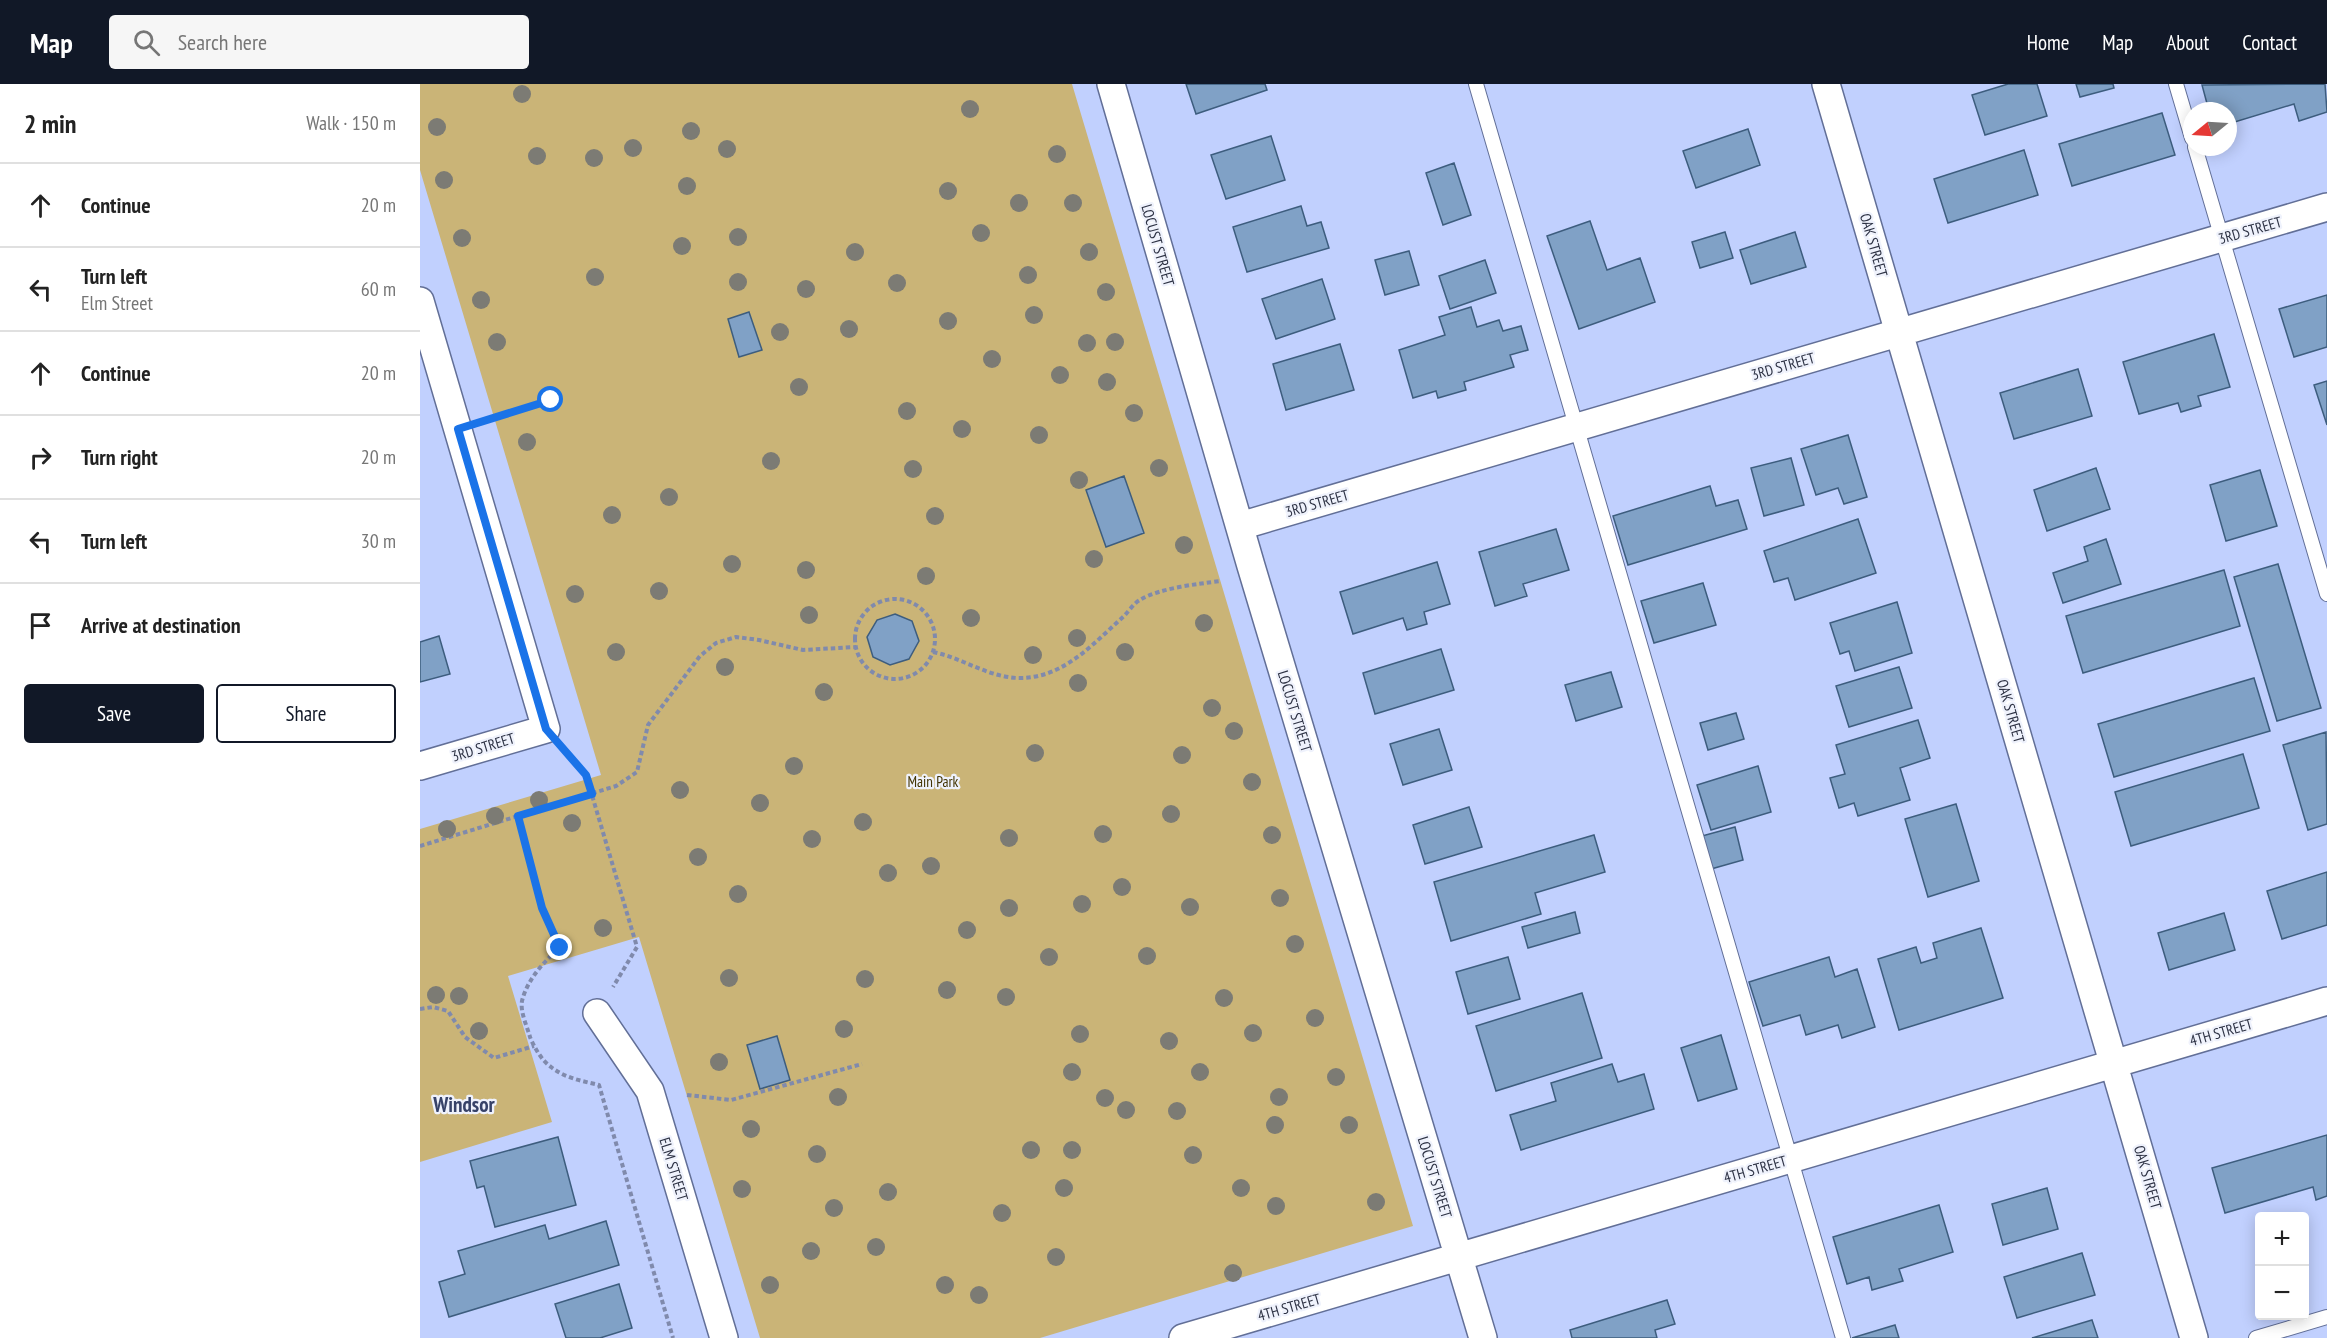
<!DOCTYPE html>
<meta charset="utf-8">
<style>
:root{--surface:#fff;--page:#f6f6f6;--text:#222;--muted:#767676;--line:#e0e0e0;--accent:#111827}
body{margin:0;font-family:"PT Sans Narrow",sans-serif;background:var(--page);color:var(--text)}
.controls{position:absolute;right:18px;bottom:18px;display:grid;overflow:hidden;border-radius:6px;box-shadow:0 3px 15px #0003}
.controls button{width:54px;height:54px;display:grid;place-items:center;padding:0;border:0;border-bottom:2px solid var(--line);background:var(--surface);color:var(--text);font:30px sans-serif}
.compass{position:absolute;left:1763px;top:18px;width:54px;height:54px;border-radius:50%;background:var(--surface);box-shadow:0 3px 15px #0003;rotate:252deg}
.stop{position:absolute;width:18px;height:18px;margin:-14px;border:4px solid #1a73e8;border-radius:50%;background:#fff}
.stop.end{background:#1a73e8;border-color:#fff;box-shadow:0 2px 6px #0008}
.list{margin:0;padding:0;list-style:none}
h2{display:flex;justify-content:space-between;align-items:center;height:78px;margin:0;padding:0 24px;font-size:26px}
h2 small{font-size:20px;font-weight:400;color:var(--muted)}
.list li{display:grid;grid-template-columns:39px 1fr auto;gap:18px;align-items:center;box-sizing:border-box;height:84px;padding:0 24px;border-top:2px solid var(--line)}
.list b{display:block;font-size:22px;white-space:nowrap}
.list p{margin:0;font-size:20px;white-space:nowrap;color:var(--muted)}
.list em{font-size:20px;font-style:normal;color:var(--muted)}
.actions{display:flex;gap:12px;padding:18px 24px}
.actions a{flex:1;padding:14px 0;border:2px solid var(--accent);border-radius:6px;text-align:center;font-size:21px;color:var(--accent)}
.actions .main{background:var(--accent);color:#fff}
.icon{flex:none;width:33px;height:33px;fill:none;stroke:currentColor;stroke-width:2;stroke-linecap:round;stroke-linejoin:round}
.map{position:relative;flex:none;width:1907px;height:1254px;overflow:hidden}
header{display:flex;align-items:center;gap:36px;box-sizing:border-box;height:84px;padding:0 30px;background:var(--accent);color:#fff}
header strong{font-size:28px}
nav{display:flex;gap:33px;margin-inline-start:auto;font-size:21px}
.search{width:420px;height:54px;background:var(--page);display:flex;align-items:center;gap:15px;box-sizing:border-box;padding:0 21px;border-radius:6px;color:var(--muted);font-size:22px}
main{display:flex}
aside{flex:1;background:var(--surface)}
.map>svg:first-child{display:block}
</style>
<header>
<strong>Map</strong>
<div class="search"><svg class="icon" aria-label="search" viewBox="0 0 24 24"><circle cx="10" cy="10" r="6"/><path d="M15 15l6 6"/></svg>Search here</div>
<nav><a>Home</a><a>Map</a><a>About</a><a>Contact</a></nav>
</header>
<main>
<aside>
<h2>2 min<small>Walk · 150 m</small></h2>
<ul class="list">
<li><svg class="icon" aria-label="ahead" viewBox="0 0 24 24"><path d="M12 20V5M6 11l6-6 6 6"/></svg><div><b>Continue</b></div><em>20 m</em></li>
<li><svg class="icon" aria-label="left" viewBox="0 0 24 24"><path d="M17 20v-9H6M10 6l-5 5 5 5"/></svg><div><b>Turn left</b><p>Elm Street</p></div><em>60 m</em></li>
<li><svg class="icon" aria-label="ahead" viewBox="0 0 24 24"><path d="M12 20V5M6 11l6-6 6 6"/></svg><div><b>Continue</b></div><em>20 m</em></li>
<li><svg class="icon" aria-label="right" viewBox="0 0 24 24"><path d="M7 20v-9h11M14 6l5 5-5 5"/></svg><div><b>Turn right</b></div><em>20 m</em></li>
<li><svg class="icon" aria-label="left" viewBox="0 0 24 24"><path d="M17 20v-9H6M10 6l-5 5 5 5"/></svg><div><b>Turn left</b></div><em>30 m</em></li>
<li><svg class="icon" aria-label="arrive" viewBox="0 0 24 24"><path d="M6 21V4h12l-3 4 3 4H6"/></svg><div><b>Arrive at destination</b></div></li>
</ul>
<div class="actions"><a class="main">Save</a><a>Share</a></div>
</aside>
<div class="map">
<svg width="1907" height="1254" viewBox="0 0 1907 1254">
<rect width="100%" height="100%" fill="#c1d0fe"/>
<!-- green -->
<path fill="#cab477" d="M0 0H652L993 1142 620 1254H340L219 853 88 892 132 1038 0 1078V745L181 691 0 86Z"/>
<!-- building -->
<path fill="#80a1c6" stroke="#3d5d7e" stroke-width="1.5" d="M766 0H845L847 6 776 30Z
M1588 0H1617L1627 32 1565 51 1552 11Z
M1656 0H1693L1694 4 1660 13Z
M1905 0 1907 28 1879 37 1874 20 1808 40V27H1789L1782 1Z
M1742 29 1755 71 1652 102 1639 60Z
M1328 45 1340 81 1276 104 1263 67Z
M851 52 865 96 806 115 791 71Z
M1604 66 1618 111 1528 139 1514 95Z
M1034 79 1051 131 1023 141 1006 89Z
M881 122 887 142 901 138 909 164 827 188 813 143Z
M1170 137 1187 186 1220 174 1235 218 1159 245 1127 152Z
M1305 148 1313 174 1280 184 1272 158Z
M1375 148 1386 183 1331 200 1320 166Z
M989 167 999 201 965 211 955 176Z
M1065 176 1076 209 1030 225 1019 192Z
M902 195 915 235 856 255 842 215Z
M1907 211V263L1874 273 1859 225Z
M1051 223 1057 243 1079 236 1083 247 1101 242 1108 266 1090 271 1094 283 1044 298 1046 306 1018 314 1016 307 993 314 979 266 1025 251 1019 233Z
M329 228 342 266 319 273 308 235Z
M1794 250 1810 303 1778 312 1781 322 1761 328 1758 319 1719 330 1703 278Z
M920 260 934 306 866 326 853 280Z
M1658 285 1672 332 1594 355 1580 309Z
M1907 297V341L1894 301Z
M1428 351 1447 413 1424 420 1418 404 1396 411 1381 365Z
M1371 374 1384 421 1344 432 1331 384Z
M1676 384 1690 425 1627 447 1614 406Z
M1840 386 1857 442 1806 457 1790 401Z
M704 392 724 449 686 463 666 406Z
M1290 402 1296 422 1318 416 1327 445 1208 481 1193 432Z
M1438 435 1456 489 1375 516 1368 494 1354 498 1344 467Z
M1136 445 1149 486 1103 500 1107 512 1075 522 1059 468Z
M1686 455 1701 500 1643 519 1633 489 1668 477 1664 463Z
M1017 478 1030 520 1004 528 1007 540 987 546 983 534 933 550 920 508Z
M1858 480 1901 624 1857 637 1814 493Z
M1804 486 1820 542 1663 589 1646 532Z
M1283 499 1296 541 1234 559 1221 517Z
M1477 518 1492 569 1435 587 1429 567 1420 570 1410 539Z
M475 530 492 537 499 557 489 575 470 581 453 573 447 553 457 536Z
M19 552 30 590 0 598V558Z
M1021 565 1034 606 955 630 943 589Z
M1479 583 1492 624 1429 643 1416 602Z
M1191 588 1202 623 1156 637 1145 601Z
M1834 594 1850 647 1694 693 1678 640Z
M1316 629 1324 655 1288 666 1280 639Z
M1498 636 1510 674 1480 684 1490 716 1438 732 1434 719 1419 724 1410 694 1425 690 1416 661Z
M1019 645 1032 686 983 701 970 660Z
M1906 648 1907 740 1888 746 1863 661Z
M1823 670 1839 724 1711 762 1695 708Z
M1338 682 1351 728 1291 746 1277 701Z
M1536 720 1559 797 1508 813 1485 735Z
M1049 723 1062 763 1005 780 993 741Z
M1315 743 1323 776 1291 785 1282 752Z
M1174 751 1185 788 1115 809 1121 830 1031 857 1014 798Z
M1907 788V841L1862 855 1847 807Z
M1155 828 1160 849 1108 864 1102 843Z
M1804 829 1815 866 1749 886 1738 849Z
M1561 844 1583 914 1479 946 1458 875 1496 863 1501 879 1517 874 1513 859Z
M1088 873 1100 915 1048 930 1036 888Z
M1409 873 1415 893 1437 885 1455 943 1422 954 1418 941 1386 951 1380 931 1343 942 1329 898Z
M1162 909 1182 974 1076 1007 1056 942Z
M1301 951 1317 1005 1278 1017 1261 964Z
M357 952 370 996 340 1005 327 961Z
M1192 980 1198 998 1224 990 1234 1025 1101 1066 1090 1031 1136 1017 1131 999Z
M1907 1051V1112L1896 1116 1893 1103 1805 1129 1792 1084Z
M138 1053 156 1121 75 1143 64 1102 57 1104 50 1077Z
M1627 1104 1638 1145 1583 1161 1572 1120Z
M1519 1121 1533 1168 1479 1185 1483 1197 1452 1206 1449 1193 1427 1200 1413 1153Z
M186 1137 199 1181 29 1233 19 1198 45 1190 38 1167 125 1141 129 1155Z
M1662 1169 1675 1211 1597 1234 1584 1193Z
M199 1200 212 1244 180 1254H146L135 1220Z
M1247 1216 1255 1240 1235 1246 1237 1254H1152L1150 1246Z
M1672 1236 1678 1254H1612Z
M1475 1241 1479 1254H1432Z"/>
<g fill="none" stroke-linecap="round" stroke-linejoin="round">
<defs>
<path id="service" d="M1056 0 1423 1254
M1756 0 1772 54
M1775 63 1907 510
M1836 1254 1907 1233"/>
<path id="minor" d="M691 0 831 482 1063 1254
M1406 0 1774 1254
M0 217 126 645 0 682
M820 442 1907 123
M177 929 230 1007 304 1254
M763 1254 1907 917"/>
</defs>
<!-- service casing -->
<use href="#service" stroke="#626f97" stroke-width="16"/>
<!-- minor casing -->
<use href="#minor" stroke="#626f97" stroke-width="30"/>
<!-- path -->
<path stroke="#808aac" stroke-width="4" stroke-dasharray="4.5 3" stroke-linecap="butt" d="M66 337 131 316
M435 555a40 40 0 1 1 80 0a40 40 0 1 1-80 0Z
M513 568C543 574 569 594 600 594 644 594 674 559 704 532 709 527 714 519 720 516 739 504 778 500 800 497
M146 668 166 691 217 863 193 903
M98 732 122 824 140 864C124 877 107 896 102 917 100 928 107 942 110 953 114 963 122 977 131 983 145 994 162 997 179 1001L253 1254
M0 762 196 702 217 688 228 641 280 572 296 559 316 553 339 556 383 566 436 563
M0 925 13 923 28 927 45 953 74 974 114 962
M267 1011 311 1016 442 980"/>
<!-- service -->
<use href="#service" stroke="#fff" stroke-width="14"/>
<!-- minor -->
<use href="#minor" stroke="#fff" stroke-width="27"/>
</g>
<!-- trees -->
<g fill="#7c7b74">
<circle cx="102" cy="10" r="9"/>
<circle cx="550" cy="25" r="9"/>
<circle cx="17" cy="43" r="9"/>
<circle cx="271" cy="47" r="9"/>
<circle cx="213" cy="64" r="9"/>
<circle cx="307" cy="65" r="9"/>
<circle cx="637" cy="70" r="9"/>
<circle cx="117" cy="72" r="9"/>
<circle cx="174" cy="74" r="9"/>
<circle cx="24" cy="96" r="9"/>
<circle cx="267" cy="102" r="9"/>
<circle cx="528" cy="107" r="9"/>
<circle cx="599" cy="119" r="9"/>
<circle cx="653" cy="119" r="9"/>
<circle cx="561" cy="149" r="9"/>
<circle cx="318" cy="153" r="9"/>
<circle cx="42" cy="154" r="9"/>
<circle cx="262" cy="162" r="9"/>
<circle cx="435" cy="168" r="9"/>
<circle cx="669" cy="168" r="9"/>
<circle cx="608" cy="191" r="9"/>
<circle cx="175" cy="193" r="9"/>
<circle cx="318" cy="198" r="9"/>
<circle cx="477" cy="199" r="9"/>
<circle cx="386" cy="205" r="9"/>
<circle cx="686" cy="208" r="9"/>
<circle cx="61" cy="216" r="9"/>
<circle cx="614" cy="231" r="9"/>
<circle cx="528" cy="237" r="9"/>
<circle cx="429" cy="245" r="9"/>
<circle cx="360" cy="248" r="9"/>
<circle cx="77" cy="258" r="9"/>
<circle cx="695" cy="258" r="9"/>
<circle cx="667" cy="259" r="9"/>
<circle cx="572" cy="275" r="9"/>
<circle cx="640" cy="291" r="9"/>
<circle cx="687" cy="298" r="9"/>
<circle cx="379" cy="303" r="9"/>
<circle cx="487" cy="327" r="9"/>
<circle cx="714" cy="329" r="9"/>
<circle cx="542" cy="345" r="9"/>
<circle cx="619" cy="351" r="9"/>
<circle cx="107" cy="358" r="9"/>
<circle cx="351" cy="377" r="9"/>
<circle cx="739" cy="384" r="9"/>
<circle cx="493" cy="385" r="9"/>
<circle cx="659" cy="396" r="9"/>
<circle cx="249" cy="413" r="9"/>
<circle cx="192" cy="431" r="9"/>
<circle cx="515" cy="432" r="9"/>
<circle cx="764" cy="461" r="9"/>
<circle cx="674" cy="475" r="9"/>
<circle cx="312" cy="480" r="9"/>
<circle cx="386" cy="486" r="9"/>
<circle cx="506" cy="492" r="9"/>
<circle cx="239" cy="507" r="9"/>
<circle cx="155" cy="510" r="9"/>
<circle cx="389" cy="531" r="9"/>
<circle cx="551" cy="534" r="9"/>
<circle cx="784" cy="539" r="9"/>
<circle cx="657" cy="554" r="9"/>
<circle cx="196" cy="568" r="9"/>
<circle cx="705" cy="568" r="9"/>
<circle cx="613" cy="571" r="9"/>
<circle cx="305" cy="583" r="9"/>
<circle cx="658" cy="599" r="9"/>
<circle cx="404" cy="608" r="9"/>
<circle cx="792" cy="624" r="9"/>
<circle cx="814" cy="647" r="9"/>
<circle cx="615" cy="669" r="9"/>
<circle cx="762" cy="671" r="9"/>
<circle cx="374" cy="682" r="9"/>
<circle cx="832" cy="698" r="9"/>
<circle cx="260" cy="706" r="9"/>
<circle cx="119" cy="716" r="9"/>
<circle cx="340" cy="719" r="9"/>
<circle cx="751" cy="730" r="9"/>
<circle cx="75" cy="732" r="9"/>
<circle cx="443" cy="738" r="9"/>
<circle cx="152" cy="739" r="9"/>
<circle cx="27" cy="745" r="9"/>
<circle cx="683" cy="750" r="9"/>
<circle cx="852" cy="751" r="9"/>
<circle cx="589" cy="754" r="9"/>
<circle cx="392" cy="755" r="9"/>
<circle cx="278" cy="773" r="9"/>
<circle cx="511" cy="782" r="9"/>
<circle cx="468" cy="789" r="9"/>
<circle cx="702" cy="803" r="9"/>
<circle cx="318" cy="810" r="9"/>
<circle cx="860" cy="814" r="9"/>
<circle cx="662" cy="820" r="9"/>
<circle cx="770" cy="823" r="9"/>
<circle cx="589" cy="824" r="9"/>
<circle cx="183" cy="844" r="9"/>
<circle cx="547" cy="846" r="9"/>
<circle cx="875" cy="860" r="9"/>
<circle cx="727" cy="872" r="9"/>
<circle cx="629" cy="873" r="9"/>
<circle cx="309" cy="894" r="9"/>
<circle cx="445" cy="895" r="9"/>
<circle cx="527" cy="906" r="9"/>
<circle cx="16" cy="911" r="9"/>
<circle cx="39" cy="912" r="9"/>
<circle cx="586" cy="913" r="9"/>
<circle cx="804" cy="914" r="9"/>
<circle cx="895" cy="934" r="9"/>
<circle cx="424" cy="945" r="9"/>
<circle cx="59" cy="947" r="9"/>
<circle cx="833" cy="949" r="9"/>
<circle cx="660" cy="950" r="9"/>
<circle cx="749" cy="957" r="9"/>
<circle cx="299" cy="978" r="9"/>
<circle cx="652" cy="988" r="9"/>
<circle cx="780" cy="988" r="9"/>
<circle cx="916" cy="993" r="9"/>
<circle cx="418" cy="1013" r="9"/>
<circle cx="859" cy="1013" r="9"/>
<circle cx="685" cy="1014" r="9"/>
<circle cx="706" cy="1026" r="9"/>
<circle cx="757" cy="1027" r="9"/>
<circle cx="855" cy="1041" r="9"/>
<circle cx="929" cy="1041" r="9"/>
<circle cx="331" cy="1045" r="9"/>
<circle cx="611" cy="1066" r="9"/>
<circle cx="652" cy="1066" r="9"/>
<circle cx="397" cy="1070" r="9"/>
<circle cx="773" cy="1071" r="9"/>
<circle cx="644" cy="1104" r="9"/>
<circle cx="821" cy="1104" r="9"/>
<circle cx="322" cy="1105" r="9"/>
<circle cx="468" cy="1108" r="9"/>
<circle cx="956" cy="1118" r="9"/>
<circle cx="856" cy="1122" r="9"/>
<circle cx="414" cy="1124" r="9"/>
<circle cx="582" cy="1129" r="9"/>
<circle cx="456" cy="1163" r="9"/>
<circle cx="391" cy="1167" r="9"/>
<circle cx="636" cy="1173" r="9"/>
<circle cx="813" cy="1189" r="9"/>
<circle cx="350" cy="1201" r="9"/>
<circle cx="525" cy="1201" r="9"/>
<circle cx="559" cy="1211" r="9"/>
</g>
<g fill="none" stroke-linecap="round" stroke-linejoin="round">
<!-- route -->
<path stroke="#1a73e8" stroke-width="8" d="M131 316 38 345 126 645 166 691 172 710 98 732 122 824 140 864"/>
</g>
<g text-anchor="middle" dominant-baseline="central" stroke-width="4.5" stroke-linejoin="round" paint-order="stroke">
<!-- street labels -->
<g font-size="15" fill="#2d3244" stroke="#eff2fc">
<text transform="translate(1830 146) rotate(-16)">3RD STREET</text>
<text transform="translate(738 161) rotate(74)">LOCUST STREET</text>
<text transform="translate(1454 161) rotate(74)">OAK STREET</text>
<text transform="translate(1363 282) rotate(-16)">3RD STREET</text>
<text transform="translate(897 419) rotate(-16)">3RD STREET</text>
<text transform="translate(875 627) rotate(73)">LOCUST STREET</text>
<text transform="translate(1591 627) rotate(74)">OAK STREET</text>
<text transform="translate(63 663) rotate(-17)">3RD STREET</text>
<text transform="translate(1801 948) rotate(-16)">4TH STREET</text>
<text transform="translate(254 1085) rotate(73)">ELM STREET</text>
<text transform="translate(1335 1085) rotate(-16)">4TH STREET</text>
<text transform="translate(1015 1093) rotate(73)">LOCUST STREET</text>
<text transform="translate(1728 1093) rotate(74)">OAK STREET</text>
<text transform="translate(869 1223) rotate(-16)">4TH STREET</text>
</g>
<!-- park labels -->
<g font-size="15" fill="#433503" stroke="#eff2fc">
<text x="513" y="697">Main Park</text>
</g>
<!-- district labels -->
<g font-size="21" font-weight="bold" fill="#374268" stroke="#eff2fc">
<text x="44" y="1020">Windsor</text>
</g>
</g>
</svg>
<div class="controls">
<button>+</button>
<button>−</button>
</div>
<svg class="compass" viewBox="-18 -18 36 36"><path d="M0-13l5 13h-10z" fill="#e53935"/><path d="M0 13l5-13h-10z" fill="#767676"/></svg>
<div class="stop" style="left:131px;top:316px"></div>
<div class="stop end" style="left:140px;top:864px"></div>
</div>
</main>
